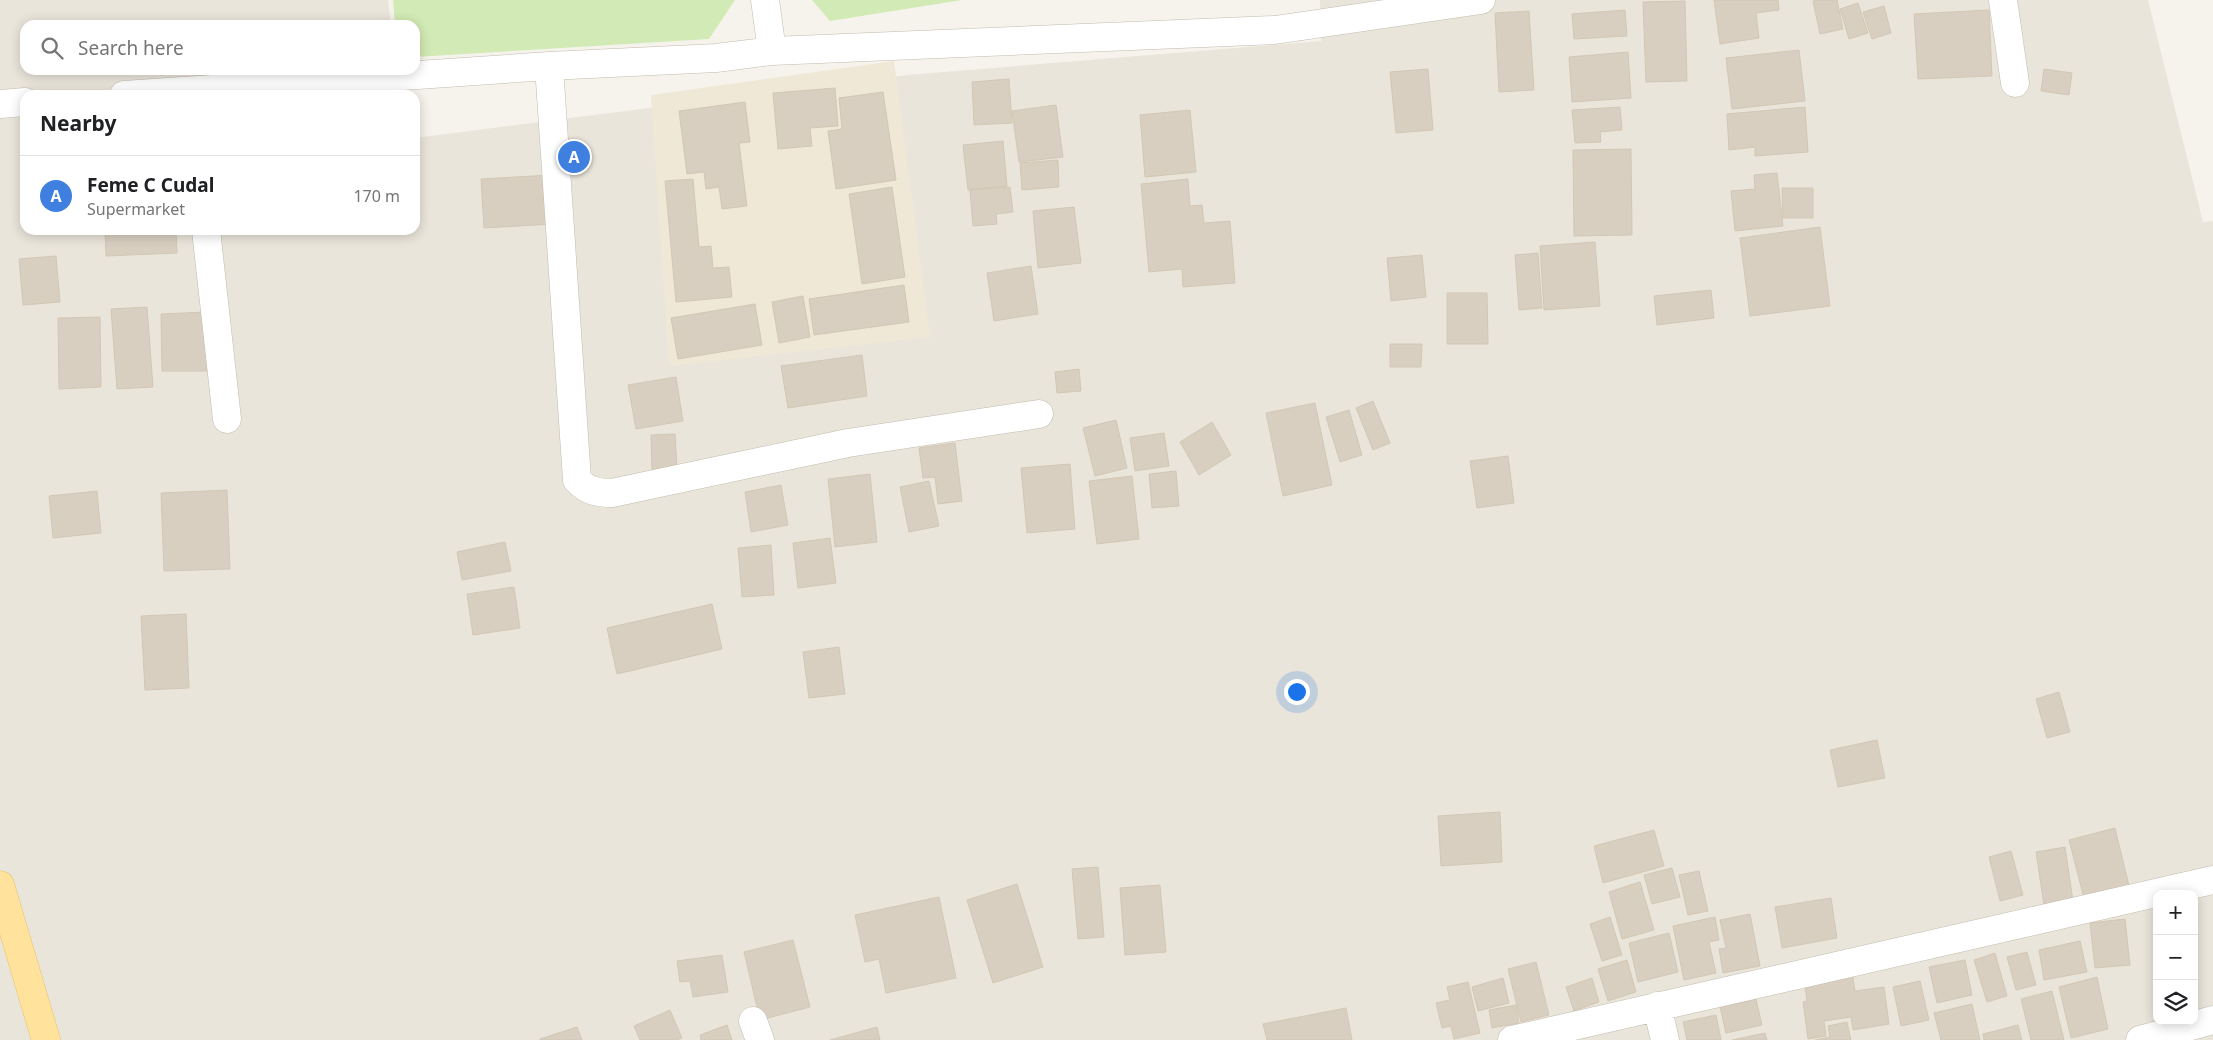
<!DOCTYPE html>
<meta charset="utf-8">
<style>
:root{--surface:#fff;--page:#f2f2f2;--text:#202124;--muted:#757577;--line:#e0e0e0;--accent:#db2777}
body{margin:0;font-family:"Noto Sans",sans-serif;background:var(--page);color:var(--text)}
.controls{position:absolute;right:15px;bottom:15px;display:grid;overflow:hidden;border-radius:10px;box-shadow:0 2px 12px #0003}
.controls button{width:45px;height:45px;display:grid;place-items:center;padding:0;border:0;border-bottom:1px solid var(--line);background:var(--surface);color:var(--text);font:25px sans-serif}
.you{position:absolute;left:1296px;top:691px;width:18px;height:18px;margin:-12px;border:4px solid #fff;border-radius:50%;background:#1a73e8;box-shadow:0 0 0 8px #1a73e833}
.badge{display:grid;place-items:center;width:32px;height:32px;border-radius:50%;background:var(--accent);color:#fff;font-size:16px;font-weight:700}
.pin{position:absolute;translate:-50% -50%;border:2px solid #fff;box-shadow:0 1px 5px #0006}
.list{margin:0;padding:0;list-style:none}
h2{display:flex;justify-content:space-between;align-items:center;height:65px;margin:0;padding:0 20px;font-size:21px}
h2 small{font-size:16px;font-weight:400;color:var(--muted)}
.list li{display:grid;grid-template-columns:32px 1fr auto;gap:15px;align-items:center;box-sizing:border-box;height:80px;padding:0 20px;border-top:1px solid var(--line)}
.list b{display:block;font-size:19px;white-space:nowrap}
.list p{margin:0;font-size:16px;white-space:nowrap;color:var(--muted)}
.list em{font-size:16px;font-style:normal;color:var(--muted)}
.icon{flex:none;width:28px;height:28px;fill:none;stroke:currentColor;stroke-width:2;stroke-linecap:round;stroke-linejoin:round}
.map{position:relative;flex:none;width:2213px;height:1040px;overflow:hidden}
.search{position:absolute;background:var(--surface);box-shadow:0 2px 12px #0003;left:20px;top:20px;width:400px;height:55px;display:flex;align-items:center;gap:12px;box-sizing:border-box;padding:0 18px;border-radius:15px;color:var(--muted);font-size:19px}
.panel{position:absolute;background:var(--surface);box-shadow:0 2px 12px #0003;left:20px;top:90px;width:400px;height:145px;border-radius:15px}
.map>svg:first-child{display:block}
</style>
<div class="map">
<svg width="2213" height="1040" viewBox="0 0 2213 1040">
<rect width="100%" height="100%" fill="#f6f3ec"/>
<!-- residential -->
<path fill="#eae5da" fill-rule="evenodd" d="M0 0H388L391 25H25V70H395L397 95H25V230H415V138L907 75 1321 41 1320 0H2148L2203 222 2213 221V1040H0ZM2157 894H2194V1021H2157Z"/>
<!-- education -->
<path fill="#efe8d6" d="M894 61 930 337 669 366 651 95Z"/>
<!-- green -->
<path fill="#d2eab5" d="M393 0H735L709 39 415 57V25H395Z
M812 0H962L830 21Z"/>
<!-- building -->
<path fill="#d8cfc1" stroke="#d3c7b4" d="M1714 0H1778L1779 10 1756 13 1759 38 1720 44Z
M1819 0H1837L1843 29 1820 34 1813 1Z
M1685 1 1687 81 1646 82 1643 2Z
M1858 3 1868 33 1849 39 1840 9Z
M1884 6 1891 33 1872 39 1863 12Z
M1625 10 1627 36 1574 39 1572 14Z
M1989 10 1992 76 1918 79 1914 14Z
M1529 11 1534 90 1499 92 1495 13Z
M1799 50 1805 101 1732 109 1726 58Z
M1628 52 1631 98 1572 102 1569 57Z
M1428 69 1433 130 1396 133 1390 72Z
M2044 69 2072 73 2069 95 2041 91Z
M1009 79 1012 123 974 125 972 82Z
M835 88 838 126 810 128 812 146 778 149 773 93Z
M883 92 896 180 836 189 828 131 842 129 839 98Z
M745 102 750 142 739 143 747 206 722 209 719 187 706 189 704 172 687 174 679 111Z
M1056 105 1063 157 1019 162 1012 111Z
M1620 107 1622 130 1600 132 1601 142 1575 143 1572 110Z
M1805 107 1808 152 1755 156V147L1729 150 1727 114Z
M1190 110 1196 172 1145 177 1140 115Z
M1003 141 1007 186 968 190 963 145Z
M1631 149 1632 235 1574 236 1573 150Z
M1058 160 1059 187 1022 190 1020 163Z
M1777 173 1783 226 1735 231 1731 191 1755 189 1754 175Z
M551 175 554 224 484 228 481 179Z
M693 179 699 247 711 246 713 268 729 267 732 297 676 302 665 181Z
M1188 179 1190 206 1202 205 1204 223 1230 221 1235 283 1183 287 1182 269 1149 272 1141 184Z
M892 187 905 277 862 284 849 194Z
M1010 187 1013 212 996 214 997 224 973 226 970 190Z
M1782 188H1813V218H1783Z
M1074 207 1081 263 1038 268 1033 211Z
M1820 227 1830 306 1750 316 1740 238Z
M147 230H176L177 253 106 256 105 232Z
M1595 242 1600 306 1544 310 1540 246Z
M1538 253 1542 308 1519 310 1515 255Z
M1422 255 1426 297 1391 301 1387 258Z
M56 256 60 302 23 305 19 259Z
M1031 266 1038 314 994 321 987 273Z
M904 285 909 322 814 335 809 299Z
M1711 290 1714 318 1657 325 1654 296Z
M1447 293H1487L1488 344H1447Z
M803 296 810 337 779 343 772 302Z
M755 304 762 345 678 359 671 318Z
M147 307 153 387 117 389 111 309Z
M206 312 214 371H162L161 314Z
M100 317 101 387 59 389 58 318Z
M1390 344H1422L1421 367H1390Z
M862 355 867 396 788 408 781 366Z
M1079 369 1081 391 1057 393 1055 372Z
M676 377 683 421 636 429 628 385Z
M1373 401 1390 443 1373 450 1356 408Z
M1315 403 1332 485 1283 496 1266 413Z
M1349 410 1362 455 1340 462 1326 417Z
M1116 420 1127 468 1095 476 1083 428Z
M1212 422 1231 455 1199 475 1180 442Z
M1164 433 1169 466 1135 471 1130 438Z
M675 434 677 469 652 470 651 435Z
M955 443 962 501 938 504 935 477 923 478 919 448Z
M1508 456 1514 503 1477 508 1470 461Z
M1070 464 1075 529 1027 533 1021 468Z
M1176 471 1179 506 1152 508 1149 474Z
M870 474 877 542 835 547 828 479Z
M1132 476 1139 539 1097 544 1089 481Z
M929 481 939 526 909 532 900 487Z
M781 485 788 525 751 532 745 492Z
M227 490 230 569 164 571 161 493Z
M97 491 101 533 53 538 49 496Z
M830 538 836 583 798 588 793 543Z
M505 542 511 571 462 580 457 552Z
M771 545 774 595 742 597 738 548Z
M514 587 520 628 473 635 467 594Z
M712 604 722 649 617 674 607 628Z
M186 614 189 688 145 690 141 616Z
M839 647 845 694 809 698 803 652Z
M2059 692 2070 732 2047 738 2036 699Z
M1877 740 1885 778 1838 787 1830 750Z
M1500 812 1502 862 1441 866 1438 816Z
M2115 828 2129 886 2084 898 2069 840Z
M1654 830 1664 866 1603 883 1594 846Z
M2065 847 2073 901 2044 905 2036 852Z
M2011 851 2023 895 2000 901 1989 857Z
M1098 867 1104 937 1078 939 1072 869Z
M1672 868 1680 897 1652 904 1644 875Z
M1699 871 1708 911 1688 915 1679 875Z
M1640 882 1654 930 1622 939 1609 892Z
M1017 884 1043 967 993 983 967 900Z
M1160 885 1166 952 1125 955 1120 888Z
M939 897 956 978 886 993 879 959 865 962 855 915Z
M1831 898 1837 938 1782 948 1775 907Z
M1750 914 1760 966 1723 973 1719 949 1726 948 1720 920Z
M1610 917 1622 955 1602 961 1590 924Z
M1715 917 1719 940 1709 942 1716 973 1684 980 1673 926Z
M2125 919 2130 965 2095 968 2090 923Z
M1669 933 1678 972 1638 982 1629 943Z
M793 940 810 1007 760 1020 744 952Z
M2080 941 2087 972 2044 980 2039 950Z
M2027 952 2036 985 2016 990 2007 957Z
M1995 953 2007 996 1987 1002 1974 960Z
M722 955 728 992 693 997 690 981 680 982 677 961Z
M1627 960 1636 992 1608 1001 1598 969Z
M1965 960 1972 995 1937 1003 1929 967Z
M1536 962 1549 1015 1521 1022 1508 969Z
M1852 971 1855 991 1884 987 1889 1024 1853 1030 1851 1017 1824 1021 1826 1036 1808 1039 1803 1002 1807 1001 1804 979Z
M2097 977 2108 1029 2071 1038 2059 987Z
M1503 978 1509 1003 1478 1011 1472 987Z
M1592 978 1599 1002 1574 1011 1566 987Z
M1920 981 1929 1020 1901 1026 1893 987Z
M1468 982 1480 1033 1454 1039 1451 1026 1442 1028 1436 1003 1450 1000 1447 987Z
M2052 991 2064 1040H2031L2021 999Z
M1756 999 1762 1025 1726 1033 1720 1007Z
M1972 1004 1980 1040H1941L1934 1013Z
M1516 1005 1519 1023 1492 1028 1489 1010Z
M1346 1008 1352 1040H1267L1263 1024Z
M670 1010 682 1038 676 1040H640L634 1026Z
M1716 1015 1721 1040H1687L1683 1022Z
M1847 1022 1851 1040H1815L1830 1037 1828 1026Z
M727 1025 732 1040H701L700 1035Z
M2018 1025 2022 1040H1984L1983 1034Z
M577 1027 582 1040H540V1039Z
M877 1027 880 1040H830Z
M1765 1033 1767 1040H1732Z"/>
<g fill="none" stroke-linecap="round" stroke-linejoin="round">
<defs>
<path id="minor" d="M765 0 772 51
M2003 0 2015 83
M549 66 577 480C588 491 597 493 612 493L848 443 1039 414
M124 95 549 66 716 58 772 51 1275 30 1481 0
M0 104 25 102
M206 230 227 419
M1657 1006 1665 1040
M753 1021 760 1040
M1512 1040 2213 880
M2140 1040 2213 1020"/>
<path id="major" d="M0 885 46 1040"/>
</defs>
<!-- minor casing -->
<use href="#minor" stroke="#c2bbae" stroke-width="29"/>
<!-- major casing -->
<use href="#major" stroke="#e6c16a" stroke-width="29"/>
<!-- minor -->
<use href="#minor" stroke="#fff" stroke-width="28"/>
<!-- major -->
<use href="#major" stroke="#ffe39c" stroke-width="28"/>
</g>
</svg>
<div class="controls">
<button>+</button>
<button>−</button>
<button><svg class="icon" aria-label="layers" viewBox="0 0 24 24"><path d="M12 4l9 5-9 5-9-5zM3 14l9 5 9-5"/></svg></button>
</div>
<div class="you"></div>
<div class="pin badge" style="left:574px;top:157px;background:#3f7fe0">A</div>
<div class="search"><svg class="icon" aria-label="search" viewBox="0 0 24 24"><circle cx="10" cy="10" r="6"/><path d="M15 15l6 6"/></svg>Search here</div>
<section class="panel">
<h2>Nearby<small></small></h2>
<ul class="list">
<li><span class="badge" style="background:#3f7fe0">A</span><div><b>Feme C Cudal</b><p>Supermarket</p></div><em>170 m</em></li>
</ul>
</section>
</div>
